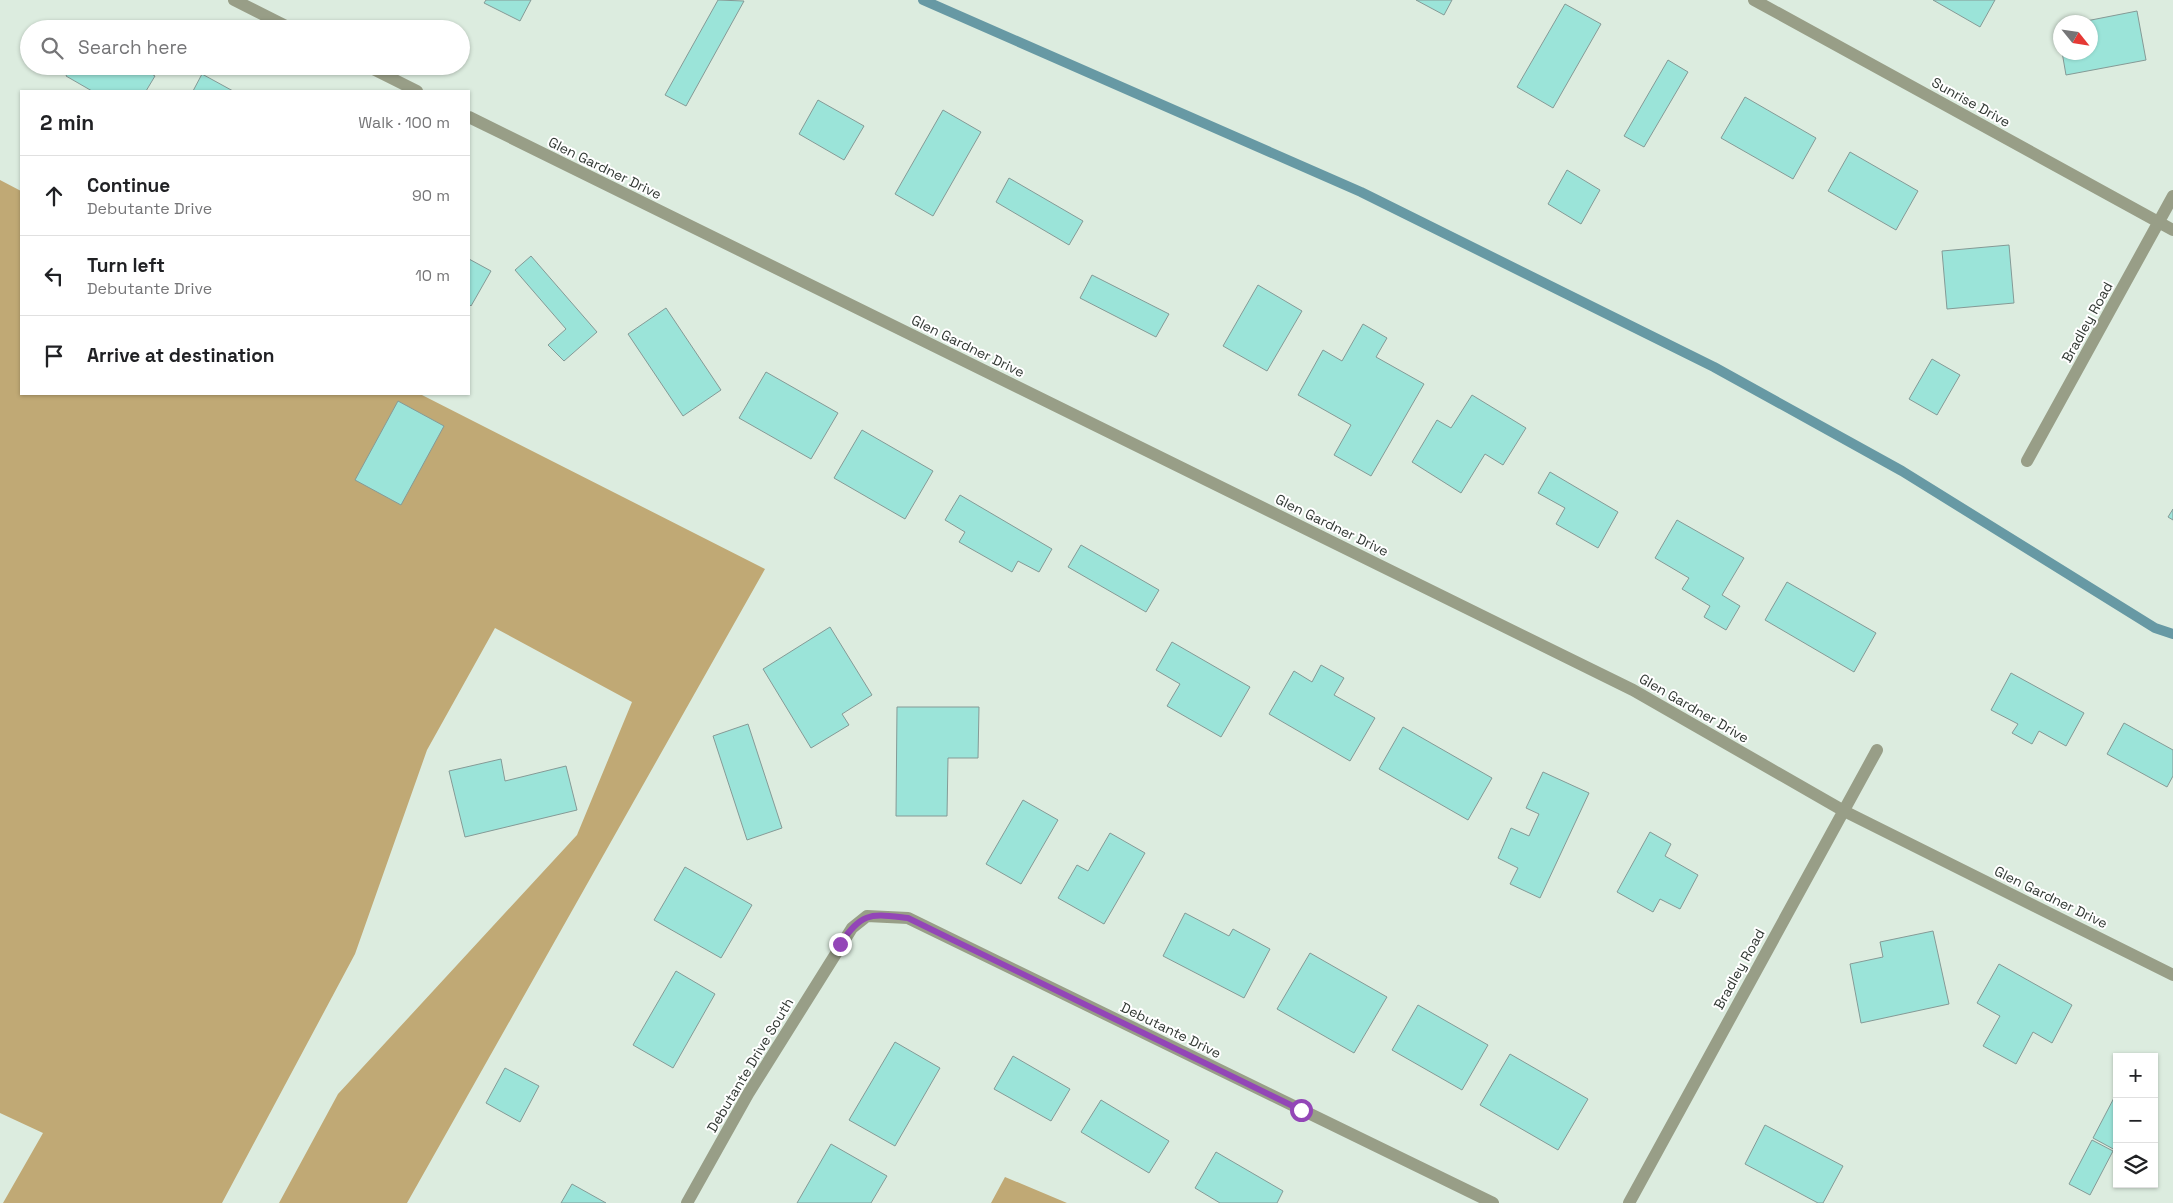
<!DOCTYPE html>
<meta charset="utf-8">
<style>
:root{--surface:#fff;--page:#f2f2f2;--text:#202124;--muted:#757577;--line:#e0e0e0}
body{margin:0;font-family:"Space Grotesk",sans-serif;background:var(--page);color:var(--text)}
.controls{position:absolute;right:15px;bottom:15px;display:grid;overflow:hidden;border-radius:0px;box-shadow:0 1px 4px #0004}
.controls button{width:45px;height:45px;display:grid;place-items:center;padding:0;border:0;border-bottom:1px solid var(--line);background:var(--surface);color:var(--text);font:25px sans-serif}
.compass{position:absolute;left:2053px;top:15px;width:45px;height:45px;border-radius:50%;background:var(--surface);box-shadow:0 1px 4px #0004;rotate:120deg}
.stop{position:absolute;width:15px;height:15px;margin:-11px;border:4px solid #9346b7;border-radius:50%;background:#fff}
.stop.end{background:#9346b7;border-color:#fff;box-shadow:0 1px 5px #0008}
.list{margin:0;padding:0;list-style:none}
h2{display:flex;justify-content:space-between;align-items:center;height:65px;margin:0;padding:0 20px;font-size:21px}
h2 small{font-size:16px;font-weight:400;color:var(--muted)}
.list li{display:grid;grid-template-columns:32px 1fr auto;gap:15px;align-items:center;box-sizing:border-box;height:80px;padding:0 20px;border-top:1px solid var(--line)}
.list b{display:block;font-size:19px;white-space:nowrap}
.list p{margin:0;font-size:16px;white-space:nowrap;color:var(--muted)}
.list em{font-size:16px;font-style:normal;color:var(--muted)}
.icon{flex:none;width:28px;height:28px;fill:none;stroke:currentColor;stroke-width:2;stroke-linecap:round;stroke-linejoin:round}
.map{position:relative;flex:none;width:2173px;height:1203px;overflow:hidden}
.search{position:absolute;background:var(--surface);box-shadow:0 1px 4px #0004;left:20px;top:20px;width:450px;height:55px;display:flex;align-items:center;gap:12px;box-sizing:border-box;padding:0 18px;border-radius:28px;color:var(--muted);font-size:19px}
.panel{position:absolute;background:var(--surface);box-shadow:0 1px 4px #0004;left:20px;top:90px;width:450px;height:305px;border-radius:0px}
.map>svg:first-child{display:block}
</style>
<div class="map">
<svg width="2173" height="1203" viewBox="0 0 2173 1203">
<rect width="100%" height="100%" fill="#dcecdf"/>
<!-- forest -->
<path fill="#c0a975" d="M0 180 21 191V394H420L765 569 407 1203H279L338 1094 577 835 632 702 495 628 427 750 355 954 222 1203H3L43 1133 0 1113Z
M1005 1177 1067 1203H991Z"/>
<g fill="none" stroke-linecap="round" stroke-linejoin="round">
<!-- stream -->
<path stroke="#6799a4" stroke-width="10" d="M923 0 1361 192 1714 367 1902 471 2155 628 2173 634"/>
</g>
<!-- building -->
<path fill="#9be4d9" stroke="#859a96" d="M486 0H531L520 21 484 3Z
M718 0 744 1 686 106 665 95Z
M1416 0H1452L1444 15Z
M1933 0H1995L1980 27Z
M1565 4 1601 24 1553 108 1517 87Z
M2137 11 2146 60 2066 75 2062 52H2090V22H2081Z
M2057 27H2060V44Z
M1668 60 1688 72 1644 147 1624 136Z
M71 66H138L155 76 146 91H92L66 76Z
M202 74 233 91H193Z
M1745 97 1816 138 1793 179 1721 138Z
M818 100 864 126 844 160 799 134Z
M943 110 981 132 933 216 895 194Z
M1850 152 1918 191 1896 230 1828 191Z
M1567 170 1600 190 1581 224 1548 204Z
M1009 178 1083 221 1069 245 996 202Z
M2009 245 2014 303 1947 309 1942 251Z
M531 256 597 332 564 361 548 345 566 329 515 270Z
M469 259 491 271 471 306 469 304Z
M1092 275 1169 314 1156 337 1080 298Z
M1258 285 1302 311 1267 371 1223 346Z
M666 308 721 390 683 416 628 334Z
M1363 324 1387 338 1376 357 1424 384 1371 476 1334 455 1351 425 1298 395 1323 350 1342 361Z
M1932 359 1960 375 1937 415 1909 399Z
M766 372 838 413 811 459 739 418Z
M1472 395 1526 428 1503 465 1485 454 1461 493 1412 462 1437 420 1451 428Z
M398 401 444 426 401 505 355 480Z
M862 430 933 471 905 519 834 478Z
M1550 472 1618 512 1598 548 1556 524 1565 508 1538 493Z
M960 495 1052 549 1039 572 1018 561 1012 572 959 542 965 532 945 520Z
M2173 509V520L2168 517Z
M1677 520 1744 558 1722 595 1740 606 1726 630 1704 617 1710 606 1682 589 1689 578 1655 558Z
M1081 545 1159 590 1146 612 1068 567Z
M1787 582 1876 633 1854 672 1765 620Z
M830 627 872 695 842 714 849 725 811 748 763 669Z
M1172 642 1250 687 1221 737 1167 706 1180 684 1156 670Z
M1321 665 1344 678 1334 695 1375 718 1350 761 1269 714 1294 671 1312 682Z
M2011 673 2084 713 2066 746 2039 731 2032 744 2012 733 2018 724 1991 710Z
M897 707H979L978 758H948L947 816H896Z
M2124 723 2173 750V776L2167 787 2107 754Z
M748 724 782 828 747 840 713 736Z
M1403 727 1492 778 1468 820 1379 769Z
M501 759 505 781 566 766 577 810 465 837 449 771Z
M1543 772 1589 793 1540 898 1510 884 1518 868 1498 858 1511 828 1529 836 1539 814 1526 808Z
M1023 800 1058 820 1021 884 986 864Z
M1650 832 1671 844 1665 856 1698 875 1680 909 1660 899 1653 912 1617 892Z
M1110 833 1145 853 1104 924 1058 898 1077 865 1088 871Z
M685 867 752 905 721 958 654 920Z
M1185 913 1229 936 1233 929 1270 949 1244 998 1163 956Z
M1933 931 1949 1004 1861 1023 1850 964 1883 957 1880 942Z
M1310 953 1387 997 1354 1053 1277 1009Z
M1999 964 2072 1005 2052 1043 2033 1032 2016 1064 1983 1046 2000 1016 1977 1003Z
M676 971 715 994 673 1068 633 1045Z
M1418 1005 1488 1045 1462 1090 1392 1050Z
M895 1042 940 1068 895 1146 849 1120Z
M1510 1054 1588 1099 1558 1150 1480 1105Z
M1013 1056 1070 1089 1051 1121 994 1089Z
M505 1068 539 1086 520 1122 486 1103Z
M2116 1094 2117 1095V1151L2093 1138Z
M1101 1100 1169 1141 1149 1173 1081 1132Z
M1765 1125 1843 1166 1823 1203H1818L1745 1164Z
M2092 1140 2113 1151 2090 1195 2069 1184Z
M831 1144 887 1176 871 1203H797Z
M1216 1152 1283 1191 1277 1203H1220L1195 1188Z
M572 1184 606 1203H561Z"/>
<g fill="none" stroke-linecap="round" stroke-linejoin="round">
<!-- minor -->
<path stroke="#989e87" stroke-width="12" d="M234 0 292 29
M1754 0 2173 230
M367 66 417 91
M469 117 1633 690 1844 811 2173 975
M2027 461 2173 196
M687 1203 748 1094 852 928 867 916 908 918 1493 1203
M1629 1203 1877 750"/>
</g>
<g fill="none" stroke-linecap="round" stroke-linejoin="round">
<!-- route -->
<path stroke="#9346b7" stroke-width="6" d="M840 944C863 911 870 914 908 918L1301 1110"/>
</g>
<g text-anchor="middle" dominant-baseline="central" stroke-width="4" stroke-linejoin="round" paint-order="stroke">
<!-- street labels -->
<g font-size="14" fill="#313833" stroke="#fff">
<text transform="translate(1971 102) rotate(29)">Sunrise Drive</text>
<text transform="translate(605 168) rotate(26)">Glen Gardner Drive</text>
<text transform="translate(2087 322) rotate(-61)">Bradley Road</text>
<text transform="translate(968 346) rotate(26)">Glen Gardner Drive</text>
<text transform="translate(1332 525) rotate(26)">Glen Gardner Drive</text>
<text transform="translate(1694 708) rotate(30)">Glen Gardner Drive</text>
<text transform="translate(2051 897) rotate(26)">Glen Gardner Drive</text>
<text transform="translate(1739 969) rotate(-61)">Bradley Road</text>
<text transform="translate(1171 1030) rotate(26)">Debutante Drive</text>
<text transform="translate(750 1065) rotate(-59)">Debutante Drive South</text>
</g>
</g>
</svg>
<div class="controls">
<button>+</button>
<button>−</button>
<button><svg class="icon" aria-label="layers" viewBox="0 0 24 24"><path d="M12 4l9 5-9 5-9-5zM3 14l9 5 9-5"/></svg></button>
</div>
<svg class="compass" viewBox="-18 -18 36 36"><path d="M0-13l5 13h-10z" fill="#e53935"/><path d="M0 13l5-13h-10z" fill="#757577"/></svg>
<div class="stop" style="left:1301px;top:1110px"></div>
<div class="stop end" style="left:840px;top:944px"></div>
<div class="search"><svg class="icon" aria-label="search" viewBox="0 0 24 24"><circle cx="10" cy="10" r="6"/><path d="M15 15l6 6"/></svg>Search here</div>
<section class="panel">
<h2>2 min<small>Walk · 100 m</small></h2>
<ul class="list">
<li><svg class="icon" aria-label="ahead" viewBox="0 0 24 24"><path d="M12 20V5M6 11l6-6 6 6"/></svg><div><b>Continue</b><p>Debutante Drive</p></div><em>90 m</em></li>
<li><svg class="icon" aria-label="left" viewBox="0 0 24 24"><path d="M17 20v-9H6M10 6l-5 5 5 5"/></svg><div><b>Turn left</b><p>Debutante Drive</p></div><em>10 m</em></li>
<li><svg class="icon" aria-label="arrive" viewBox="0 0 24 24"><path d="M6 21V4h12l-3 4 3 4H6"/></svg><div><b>Arrive at destination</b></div></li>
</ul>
</section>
</div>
